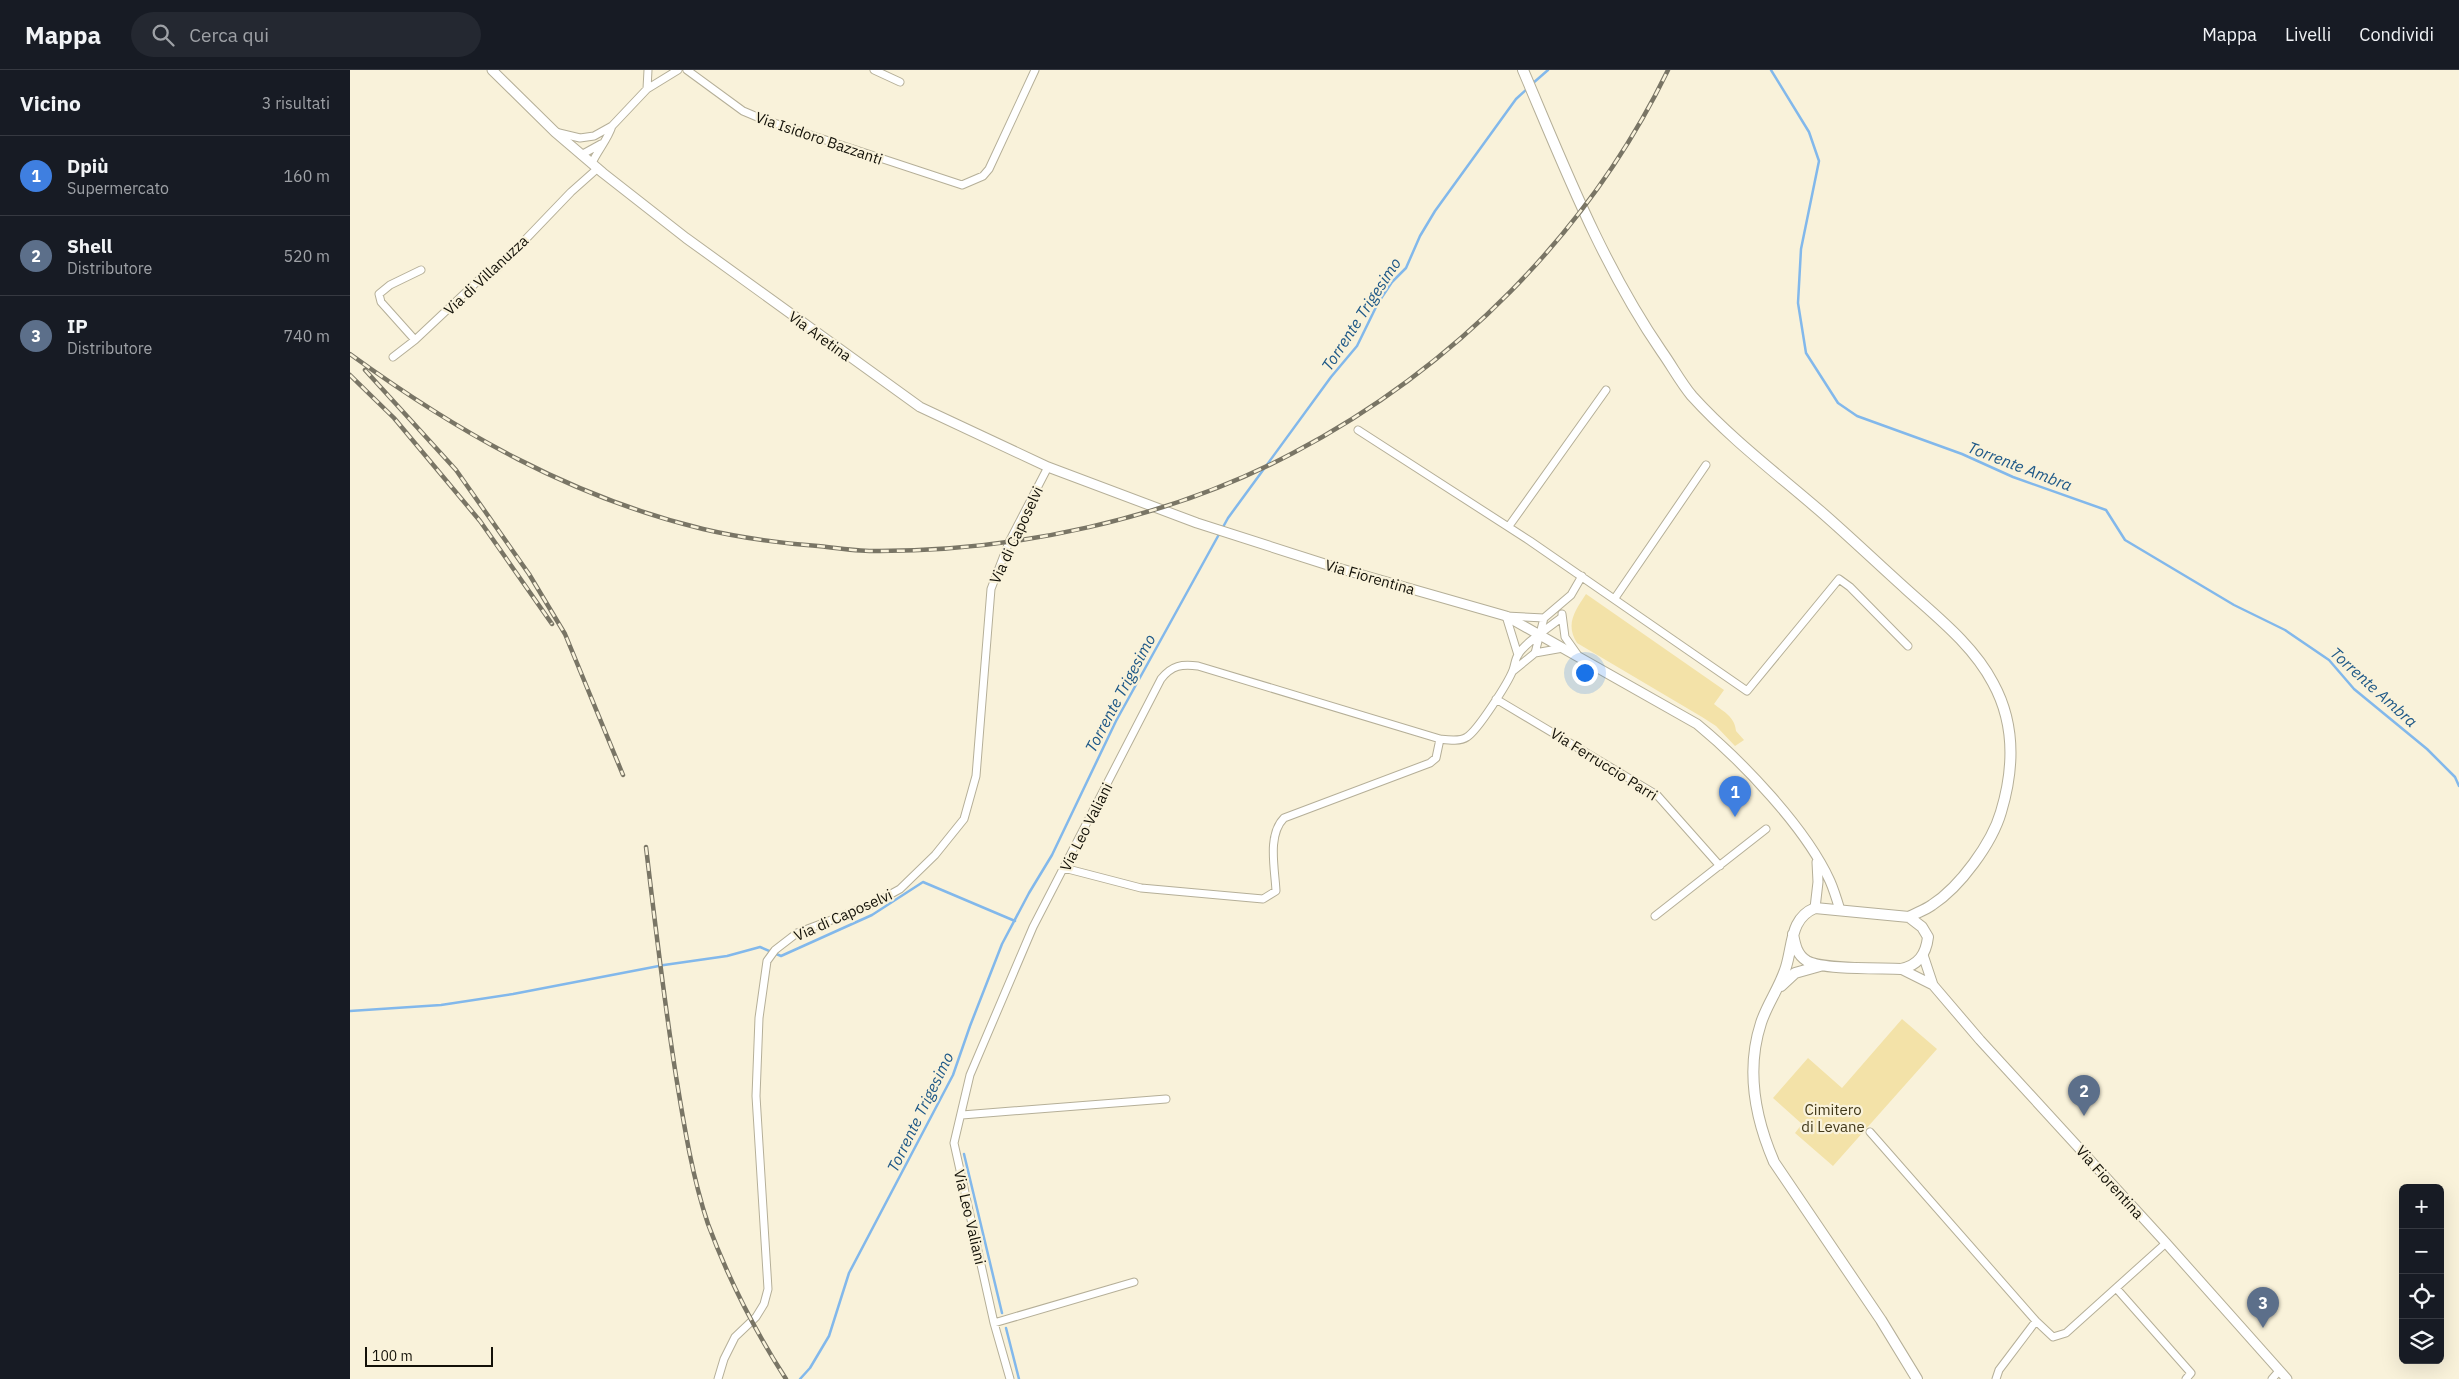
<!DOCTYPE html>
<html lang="it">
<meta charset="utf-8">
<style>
:root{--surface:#171b24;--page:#242831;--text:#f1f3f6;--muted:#9ea1a6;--line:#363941;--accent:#d93025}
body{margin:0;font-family:"IBM Plex Sans",sans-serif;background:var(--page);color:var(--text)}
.controls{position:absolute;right:15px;bottom:15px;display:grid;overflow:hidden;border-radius:8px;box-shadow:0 5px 20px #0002}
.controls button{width:45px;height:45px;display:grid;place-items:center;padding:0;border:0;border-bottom:1px solid var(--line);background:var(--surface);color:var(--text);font:25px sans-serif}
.scale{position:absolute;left:15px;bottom:12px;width:128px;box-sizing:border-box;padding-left:5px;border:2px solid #131108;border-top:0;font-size:14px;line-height:18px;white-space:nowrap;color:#131108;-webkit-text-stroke:4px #f9f2da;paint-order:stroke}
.you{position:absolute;left:1234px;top:602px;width:18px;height:18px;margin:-12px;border:4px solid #fff;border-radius:50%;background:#1a73e8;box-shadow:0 0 0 8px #1a73e833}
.badge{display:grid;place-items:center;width:32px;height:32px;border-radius:50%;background:var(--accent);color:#fff;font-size:16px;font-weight:700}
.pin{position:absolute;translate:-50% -41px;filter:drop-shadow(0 1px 2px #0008)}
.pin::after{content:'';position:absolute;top:26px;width:18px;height:15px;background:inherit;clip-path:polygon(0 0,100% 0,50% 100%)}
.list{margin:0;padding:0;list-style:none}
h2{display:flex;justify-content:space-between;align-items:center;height:65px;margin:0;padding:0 20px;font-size:21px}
h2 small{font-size:16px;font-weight:400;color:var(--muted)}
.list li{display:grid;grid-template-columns:32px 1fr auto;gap:15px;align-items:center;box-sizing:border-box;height:80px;padding:0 20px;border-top:1px solid var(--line)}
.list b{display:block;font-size:19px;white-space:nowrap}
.list p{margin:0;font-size:16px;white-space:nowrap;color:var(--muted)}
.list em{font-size:16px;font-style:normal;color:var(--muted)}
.icon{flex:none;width:28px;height:28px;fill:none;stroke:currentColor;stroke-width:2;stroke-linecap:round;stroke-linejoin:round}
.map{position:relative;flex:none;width:2109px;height:1309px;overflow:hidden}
header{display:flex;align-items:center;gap:30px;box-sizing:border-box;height:70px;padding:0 25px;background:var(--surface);border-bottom:1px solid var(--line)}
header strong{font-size:24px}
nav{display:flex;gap:28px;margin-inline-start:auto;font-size:18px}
.search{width:350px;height:45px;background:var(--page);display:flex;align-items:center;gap:12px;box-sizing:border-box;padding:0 18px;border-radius:28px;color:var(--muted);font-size:19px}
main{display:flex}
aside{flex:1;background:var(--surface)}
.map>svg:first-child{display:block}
</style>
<header>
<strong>Mappa</strong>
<div class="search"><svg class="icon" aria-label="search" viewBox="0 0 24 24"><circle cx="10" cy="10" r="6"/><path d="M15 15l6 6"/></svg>Cerca qui</div>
<nav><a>Mappa</a><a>Livelli</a><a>Condividi</a></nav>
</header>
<main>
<aside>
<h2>Vicino<small>3 risultati</small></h2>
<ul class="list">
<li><span class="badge" style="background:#3f7fe0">1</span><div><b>Dpiù</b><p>Supermercato</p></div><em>160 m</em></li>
<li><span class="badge" style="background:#5c6f8a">2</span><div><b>Shell</b><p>Distributore</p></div><em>520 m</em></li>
<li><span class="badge" style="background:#5c6f8a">3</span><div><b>IP</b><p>Distributore</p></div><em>740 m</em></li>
</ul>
</aside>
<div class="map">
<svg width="2109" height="1309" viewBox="0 0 2109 1309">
<rect width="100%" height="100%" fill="#f9f2da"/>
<!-- green -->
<path fill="#f3e2a8" d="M1236 524 1374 620 1364 634C1374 642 1385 647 1386 661L1394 670 1385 676 1366 656 1352 647 1227 573C1215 554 1225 541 1236 524Z
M1552 949 1587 979 1483 1096 1445 1063 1452 1054 1423 1028 1458 988 1492 1018Z"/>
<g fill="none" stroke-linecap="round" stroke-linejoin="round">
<!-- stream -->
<path stroke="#82b8eb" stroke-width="2.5" d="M1421 0 1459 62 1469 91 1451 179 1448 233 1456 283 1488 333 1507 346 1612 384 1663 407 1756 440 1775 470 1884 535 1935 560 1979 590 2004 619 2077 679 2105 707 2109 716
M1182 14 1198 0
M0 941 91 935 163 924 314 895 377 886 410 877 431 886 522 845 573 812 665 851
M614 1084 652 1243
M656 1258 669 1309
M450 1309 460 1298 479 1266 499 1203 603 1005 620 956 652 874 679 823 702 785 766 651 878 448 981 307 1007 276 1028 233 1042 212 1056 198 1070 166 1085 141 1166 29 1178 18"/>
<defs>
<path id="minor" d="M337 0 393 41 412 49 612 115 633 106 639 99 685 0
M524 0 550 12
M297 19 328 0
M205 62 230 68 244 66 262 56 297 19 298 0
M231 85 251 74
M242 93C248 80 258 69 262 56
M65 270 31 232 29 224 40 215 71 200
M43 287 65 270 131 208 149 197 221 122 248 98
M1008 360 1180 471 1397 621 1489 509 1500 517 1558 576
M1159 456 1256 320
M1265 528 1356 395
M1212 544 1215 567 1227 584
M1185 583 1194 548
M1168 585 1156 546 1194 548 1221 525 1232 506
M1163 601 1185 583 1213 578
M1146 629 1307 725 1370 796
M714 798 791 818 913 829 926 821C925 799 917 765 934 748L1080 693 1086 688 1090 669
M1305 846 1416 759
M612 1045 816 1029
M1520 1062 1686 1251 1703 1267 1716 1263 1816 1173
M1766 1218 1841 1303 1836 1309
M644 1253 784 1212
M368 1309 374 1289 385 1267 406 1247 414 1234 418 1219 406 1026 409 948 417 891 425 880 447 863 521 835 550 819 585 785 614 749 626 706 641 519 659 472 698 397
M660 1309 644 1253 604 1073 620 1005 683 857 811 609C822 595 832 594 848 596L1090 669C1098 670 1110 672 1117 667 1128 660 1158 613 1163 600 1165 595 1165 589 1168 585 1175 572 1199 558 1212 547
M1646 1309 1649 1300 1686 1251
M1922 1309 1929 1301"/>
<path id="tertiary" d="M142 0 205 62 253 103 336 168 570 337 698 397 847 453 981 496 1156 546 1347 654C1392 691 1456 758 1480 811 1484 820 1487 830 1490 840
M1465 838 1468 812 1467 792
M1573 885 1583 915 1630 970 1816 1173 1937 1309
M1551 899 1583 915"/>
<path id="primary" d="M1173 0C1214 96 1252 195 1312 282 1322 296 1331 313 1342 326 1380 368 1426 403 1469 440 1499 466 1527 493 1556 519 1587 547 1623 575 1643 613 1665 653 1664 699 1651 742 1642 773 1610 817 1582 835 1575 840 1566 843 1559 847
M1443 864C1445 875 1447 885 1457 891 1473 900 1531 898 1551 899 1569 895 1576 884 1578 867L1572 857 1559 847 1465 838C1440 848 1443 875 1436 897 1430 917 1417 934 1411 953 1396 999 1405 1048 1424 1092L1531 1250 1567 1309
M1431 916 1445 903 1470 896"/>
</defs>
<!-- minor casing -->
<use href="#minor" stroke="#b5af98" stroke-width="9"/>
<!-- tertiary casing -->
<use href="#tertiary" stroke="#b5af98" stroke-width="11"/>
<!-- primary casing -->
<use href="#primary" stroke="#b5af98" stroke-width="12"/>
<!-- minor -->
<use href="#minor" stroke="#fff" stroke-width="7"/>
<!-- tertiary -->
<use href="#tertiary" stroke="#fff" stroke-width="9"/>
<!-- primary -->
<use href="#primary" stroke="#fff" stroke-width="10"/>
<defs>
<path id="rail" d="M0 284C109 363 221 427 353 459 391 468 430 473 468 476 486 478 505 481 523 481 664 482 818 449 943 383 1103 299 1239 163 1318 0
M15 300 106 400 179 504 215 564 273 705
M0 305 44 348 130 451 202 554
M296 777C305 854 314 930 326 1006 334 1055 342 1106 358 1154 378 1208 405 1261 436 1309"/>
</defs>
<!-- rail casing -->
<use href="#rail" stroke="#797565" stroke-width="4.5"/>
<!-- rail -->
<use href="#rail" stroke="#f9f2da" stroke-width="2.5" stroke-dasharray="8" stroke-linecap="butt"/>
</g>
<g text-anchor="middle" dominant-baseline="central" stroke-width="4.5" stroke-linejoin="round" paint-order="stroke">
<!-- street labels -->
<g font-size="15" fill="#131108" stroke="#f9f2da">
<text transform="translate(469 68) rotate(19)">Via Isidoro Bazzanti</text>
<text transform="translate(136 205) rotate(-43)">Via di Villanuzza</text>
<text transform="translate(470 266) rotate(36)">Via Aretina</text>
<text transform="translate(666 465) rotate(-65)">Via di Caposelvi</text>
<text transform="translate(1020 507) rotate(16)">Via Fiorentina</text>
<text transform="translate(1254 694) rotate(32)">Via Ferruccio Parri</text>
<text transform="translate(736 757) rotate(-63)">Via Leo Valiani</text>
<text transform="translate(493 845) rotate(-24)">Via di Caposelvi</text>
<text transform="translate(1760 1112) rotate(48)">Via Fiorentina</text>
<text transform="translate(620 1147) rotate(77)">Via Leo Valiani</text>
</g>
<!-- park labels -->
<g font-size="15" fill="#413819" stroke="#f9f2da">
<text x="1483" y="1039">Cimitero<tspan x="1483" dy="17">di Levane</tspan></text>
</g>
<!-- water labels -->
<g font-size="16" font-style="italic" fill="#1e5887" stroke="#f9f2da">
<text transform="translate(1011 244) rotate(-57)">Torrente Trigesimo</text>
<text transform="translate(1670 396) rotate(21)">Torrente Ambra</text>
<text transform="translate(2024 617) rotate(42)">Torrente Ambra</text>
<text transform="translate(770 623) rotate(-62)">Torrente Trigesimo</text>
<text transform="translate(570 1042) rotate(-64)">Torrente Trigesimo</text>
</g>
</g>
</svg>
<div class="controls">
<button>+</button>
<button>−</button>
<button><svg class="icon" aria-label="locate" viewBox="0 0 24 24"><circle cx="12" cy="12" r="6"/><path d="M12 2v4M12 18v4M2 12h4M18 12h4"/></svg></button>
<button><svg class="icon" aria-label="layers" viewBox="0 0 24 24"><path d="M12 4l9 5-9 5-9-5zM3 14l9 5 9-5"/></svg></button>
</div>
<div class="scale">100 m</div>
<div class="you"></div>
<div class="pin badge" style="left:1385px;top:747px;background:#3f7fe0">1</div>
<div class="pin badge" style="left:1734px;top:1046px;background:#5c6f8a">2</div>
<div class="pin badge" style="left:1913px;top:1258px;background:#5c6f8a">3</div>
</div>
</main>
